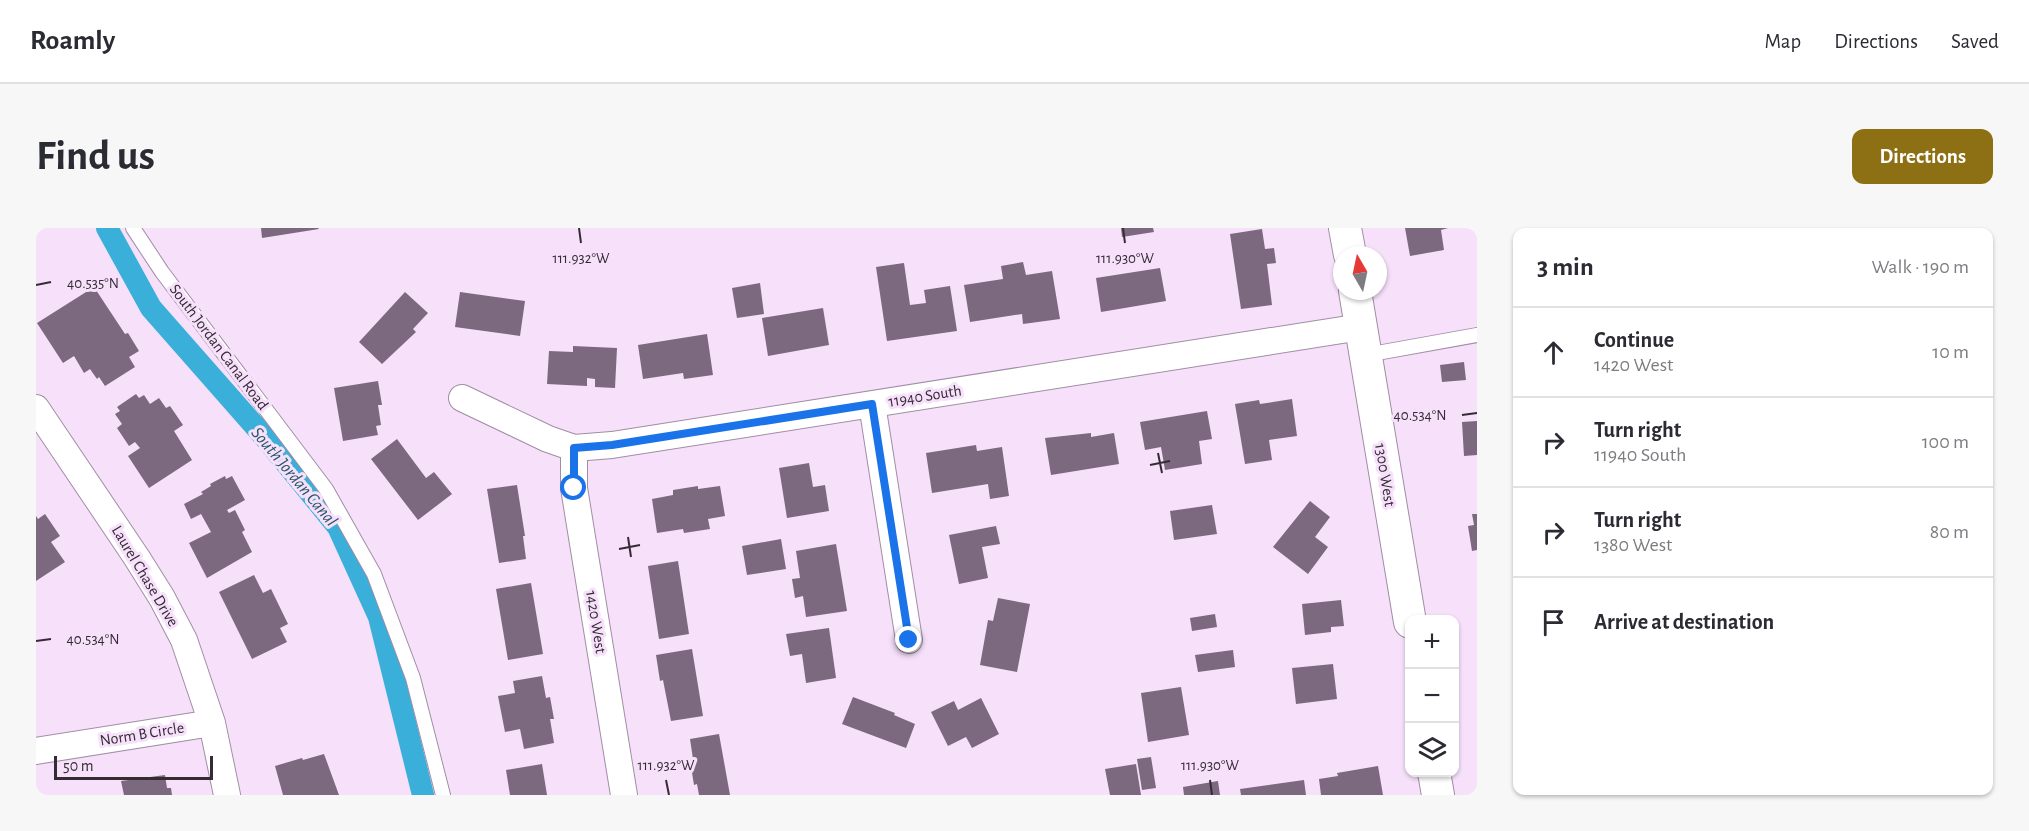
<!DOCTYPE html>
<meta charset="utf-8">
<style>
:root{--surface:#fff;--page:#f7f7f7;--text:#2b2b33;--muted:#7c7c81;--line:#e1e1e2;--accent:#8d7013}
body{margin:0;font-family:"Alegreya Sans",sans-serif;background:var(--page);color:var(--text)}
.controls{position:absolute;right:18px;bottom:18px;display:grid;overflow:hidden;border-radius:12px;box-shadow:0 2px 4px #0004}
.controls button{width:54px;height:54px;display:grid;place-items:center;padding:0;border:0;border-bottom:2px solid var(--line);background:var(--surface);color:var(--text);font:30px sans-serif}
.compass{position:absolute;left:1297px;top:18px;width:54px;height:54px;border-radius:50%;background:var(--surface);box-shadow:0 2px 4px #0004;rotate:351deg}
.scale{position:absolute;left:18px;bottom:15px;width:159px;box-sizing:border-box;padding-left:6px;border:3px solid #342b35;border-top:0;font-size:16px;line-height:21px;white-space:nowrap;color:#342b35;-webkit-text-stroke:4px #f6e0fa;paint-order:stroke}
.stop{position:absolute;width:18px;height:18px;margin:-14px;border:4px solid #1a73e8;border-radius:50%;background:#fff}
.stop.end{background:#1a73e8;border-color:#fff;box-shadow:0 2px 6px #0008}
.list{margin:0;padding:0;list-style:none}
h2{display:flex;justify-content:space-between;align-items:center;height:78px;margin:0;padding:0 24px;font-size:26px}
h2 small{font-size:20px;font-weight:400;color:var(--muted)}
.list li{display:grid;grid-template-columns:39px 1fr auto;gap:18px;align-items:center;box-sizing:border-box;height:90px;padding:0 24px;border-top:2px solid var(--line)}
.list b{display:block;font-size:22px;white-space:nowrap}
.list p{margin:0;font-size:20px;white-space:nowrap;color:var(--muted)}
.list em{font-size:20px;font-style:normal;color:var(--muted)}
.icon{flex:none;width:33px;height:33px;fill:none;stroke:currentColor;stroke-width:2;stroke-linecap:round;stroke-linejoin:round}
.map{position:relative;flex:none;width:1441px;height:567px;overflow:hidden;border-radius:12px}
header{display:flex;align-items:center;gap:36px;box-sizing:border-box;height:84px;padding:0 30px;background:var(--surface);border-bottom:2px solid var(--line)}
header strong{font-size:28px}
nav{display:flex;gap:33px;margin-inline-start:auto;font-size:21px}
.intro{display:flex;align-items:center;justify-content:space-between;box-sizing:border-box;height:144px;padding:0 36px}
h1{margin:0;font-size:42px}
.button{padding:15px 27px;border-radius:12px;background:var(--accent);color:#fff;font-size:21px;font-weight:700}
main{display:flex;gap:36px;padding:0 36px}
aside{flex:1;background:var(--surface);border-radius:12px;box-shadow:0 2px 4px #0004}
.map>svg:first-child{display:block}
</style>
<header>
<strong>Roamly</strong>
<nav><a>Map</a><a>Directions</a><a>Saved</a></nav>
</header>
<div class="intro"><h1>Find us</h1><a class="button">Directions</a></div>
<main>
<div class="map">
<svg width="1441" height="567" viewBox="0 0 1441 567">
<rect width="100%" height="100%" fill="#f6e0fa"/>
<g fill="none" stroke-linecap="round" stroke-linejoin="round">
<!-- canal -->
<path stroke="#3aafd9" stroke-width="22" d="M71 0 115 80 232 213 302 299 343 389 387 567"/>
</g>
<!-- building -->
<path fill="#7c687f" d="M225 0H282L283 1 226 10Z
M1085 0H1117L1118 4 1086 9Z
M1369 0H1412L1405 2 1408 22 1374 28Z
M1226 1 1229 21 1238 20 1240 35 1231 36 1236 77 1205 81 1194 6Z
M987 34 990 47 1016 43 1024 91 987 96 986 86 934 94 928 57 967 51 965 38Z
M868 35 874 77 890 75 888 62 914 58 921 103 851 113 840 39Z
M1124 40 1130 73 1065 84 1060 50Z
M724 55 728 86 701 90 696 60Z
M58 59 89 106 92 105 103 123 93 129 99 139 69 158 63 149 61 151 54 141 48 145 38 128 27 135 1 95Z
M369 64 392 85 377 101 380 104 346 136 323 114Z
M424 64 489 73 484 108 419 99Z
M787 80 793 117 732 128 726 90Z
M671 106 677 147 648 151 647 145 607 151 602 117Z
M537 118 581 120 579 160 559 159V151L551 150V158L511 156 513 123 537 124Z
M1428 134 1430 152 1406 154 1404 137Z
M342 153 346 177H342L345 197 340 198 342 207 307 213 298 160Z
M100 166 103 170 108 167 114 176 123 170 130 180 134 178 147 197 138 203 156 232 113 260 92 228 104 220 99 214 93 218 81 200 86 196 79 186 84 183 81 179Z
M1256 171 1261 208 1233 212 1236 232 1209 236 1199 176 1223 172 1224 176Z
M1171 183 1176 211 1163 213 1166 236 1129 242 1125 219 1109 222 1104 194Z
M1441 193V227L1428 228 1426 194Z
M1055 205V209L1078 205 1083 236 1015 247 1009 210Z
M361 211 390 250 398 244 416 266 382 292 335 231Z
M940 217 941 223 966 219 973 268 954 271 952 256 896 265 890 225Z
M773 235 777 259 789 257 793 283 751 290 743 240Z
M189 248 190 251 196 248 209 272 191 282 193 285 199 282 209 302 206 304 216 324 171 350 153 315 175 304 165 286 155 291 148 276 167 266 165 264 175 258 174 256Z
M481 257 489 308H487L490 331 463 335 451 261Z
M662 258V261L684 258 689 288 672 291 674 301 648 305 647 301 621 305 616 271 637 267V262Z
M1274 273 1294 289 1279 309 1292 319 1272 346 1237 319Z
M1176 277 1181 306 1138 312 1134 283Z
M9 286 24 308 15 314 29 334 0 353V288L2 291Z
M1436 286H1441V322L1436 323 1432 298 1438 297Z
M960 298 964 316 946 319 952 350 923 356 913 307Z
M745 311 750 341 711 347 706 318Z
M800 316 811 383 770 389 767 368 759 370 756 351 764 350 760 323Z
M642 333 653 406 623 411 612 338Z
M218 347 227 365 235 361 252 396 244 400 251 414 216 431 183 364Z
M495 355 507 426 472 432 460 361Z
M962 370 994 376 981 444 944 437 952 392 957 393Z
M1305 372 1308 398 1295 399V404L1269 407 1266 376Z
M1179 386 1181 399 1156 403 1154 390Z
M793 400 800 450 770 455 766 426 754 428 750 406Z
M656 421 667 488 635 493 627 452 624 453 620 427Z
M1197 422 1199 439 1162 444 1159 427Z
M1297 436 1301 471 1260 476 1256 440Z
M506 448 510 470 514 469 518 491H514L518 515 488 521 484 501 469 504 462 468 479 465 477 453Z
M1145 459 1153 507 1112 514 1105 465Z
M817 469 859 485 858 487 879 496 870 520 806 496Z
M945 470 963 506 936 520 930 509 912 518 895 484 918 473 922 482Z
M683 506 694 567H663L661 556 658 557 654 532 657 531 654 511Z
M288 526 303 567H247L239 538 266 530 267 532Z
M1115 529 1120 560 1106 562 1101 531Z
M506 536 511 567H474L470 542Z
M1100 536 1105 567H1074L1069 541Z
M1342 538 1347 567H1285L1283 551 1302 548 1301 545Z
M129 547 131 560H135L136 567H88L85 553Z
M1268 552 1270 567H1205L1204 561Z
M1182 553 1184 567H1148L1147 559Z"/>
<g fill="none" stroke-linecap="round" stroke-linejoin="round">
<defs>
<path id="service" d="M97 0 126 44 290 261 338 346 377 450 407 567
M1330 127 1441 107"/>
<path id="minor" d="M426 170 512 211 538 220 576 217 1325 99
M836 176 873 412
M0 180 101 330 126 370 148 412 176 495 191 567
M538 220V260L588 567
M0 523 176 495"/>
<path id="tertiary" d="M1309 0 1314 27
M1319 63 1374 394
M1398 544 1402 567"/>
</defs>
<!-- service casing -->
<use href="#service" stroke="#a18da5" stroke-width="16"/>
<!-- minor casing -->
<use href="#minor" stroke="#a18da5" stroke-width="28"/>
<!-- tertiary casing -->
<use href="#tertiary" stroke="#a18da5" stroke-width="34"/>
<!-- service -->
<use href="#service" stroke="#fff" stroke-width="14"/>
<!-- minor -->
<use href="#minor" stroke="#fff" stroke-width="26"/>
<!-- tertiary -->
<use href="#tertiary" stroke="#fff" stroke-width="32"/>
</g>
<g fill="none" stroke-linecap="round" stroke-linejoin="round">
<!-- route -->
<path stroke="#1a73e8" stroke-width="8" d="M538 260V220L576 217 836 176 873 412"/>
</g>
<!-- ticks -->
<path fill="none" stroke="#342b35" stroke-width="2" d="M543 0 545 15M1087 0 1089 15M0 57 15 54M1426 187 1441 185M1122 225 1126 245M1114 237 1134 233M592 309 595 329M583 321 604 317M0 413 15 411M630 552 633 567M1174 552 1176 567"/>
<g text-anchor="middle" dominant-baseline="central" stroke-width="6" stroke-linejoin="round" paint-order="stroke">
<!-- street labels -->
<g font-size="16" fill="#342b35" stroke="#f6e0fa">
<text transform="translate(183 119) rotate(53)">South Jordan Canal Road</text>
<text transform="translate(889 168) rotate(-9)">11940 South</text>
<text transform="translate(1349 247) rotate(81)">1300 West</text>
<text transform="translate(109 348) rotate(59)">Laurel Chase Drive</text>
<text transform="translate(560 394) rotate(81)">1420 West</text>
<text transform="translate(106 506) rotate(-9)">Norm B Circle</text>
</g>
<!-- water labels -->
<g font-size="18" font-style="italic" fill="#28576a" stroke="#f6e0fa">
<text transform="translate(258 249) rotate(50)">South Jordan Canal</text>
</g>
</g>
<g font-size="15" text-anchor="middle" fill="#342b35" stroke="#f6e0fa" stroke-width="6" stroke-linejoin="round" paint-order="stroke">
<text x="545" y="35">111.932°W</text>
<text x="1089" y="35">111.930°W</text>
<text x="57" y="60">40.535°N</text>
<text x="1384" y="192">40.534°N</text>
<text x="57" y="416">40.534°N</text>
<text x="630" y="542">111.932°W</text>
<text x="1174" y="542">111.930°W</text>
</g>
</svg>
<div class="controls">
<button>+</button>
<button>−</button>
<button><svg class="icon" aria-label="layers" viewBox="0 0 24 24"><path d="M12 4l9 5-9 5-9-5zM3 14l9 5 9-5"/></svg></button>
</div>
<svg class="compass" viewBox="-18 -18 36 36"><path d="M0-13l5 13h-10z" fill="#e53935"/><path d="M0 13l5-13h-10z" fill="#7c7c81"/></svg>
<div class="scale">50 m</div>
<div class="stop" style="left:538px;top:260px"></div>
<div class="stop end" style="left:873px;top:412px"></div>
</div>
<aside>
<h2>3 min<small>Walk · 190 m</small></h2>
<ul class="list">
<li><svg class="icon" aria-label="ahead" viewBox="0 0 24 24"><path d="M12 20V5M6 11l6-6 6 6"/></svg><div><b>Continue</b><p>1420 West</p></div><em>10 m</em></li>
<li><svg class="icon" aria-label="right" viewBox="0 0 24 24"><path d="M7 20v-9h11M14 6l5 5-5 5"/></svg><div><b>Turn right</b><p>11940 South</p></div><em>100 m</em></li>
<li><svg class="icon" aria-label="right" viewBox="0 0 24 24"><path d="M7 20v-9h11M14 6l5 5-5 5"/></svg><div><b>Turn right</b><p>1380 West</p></div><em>80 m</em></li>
<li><svg class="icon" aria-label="arrive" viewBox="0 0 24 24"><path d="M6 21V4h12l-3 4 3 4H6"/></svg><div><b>Arrive at destination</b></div></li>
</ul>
</aside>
</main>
